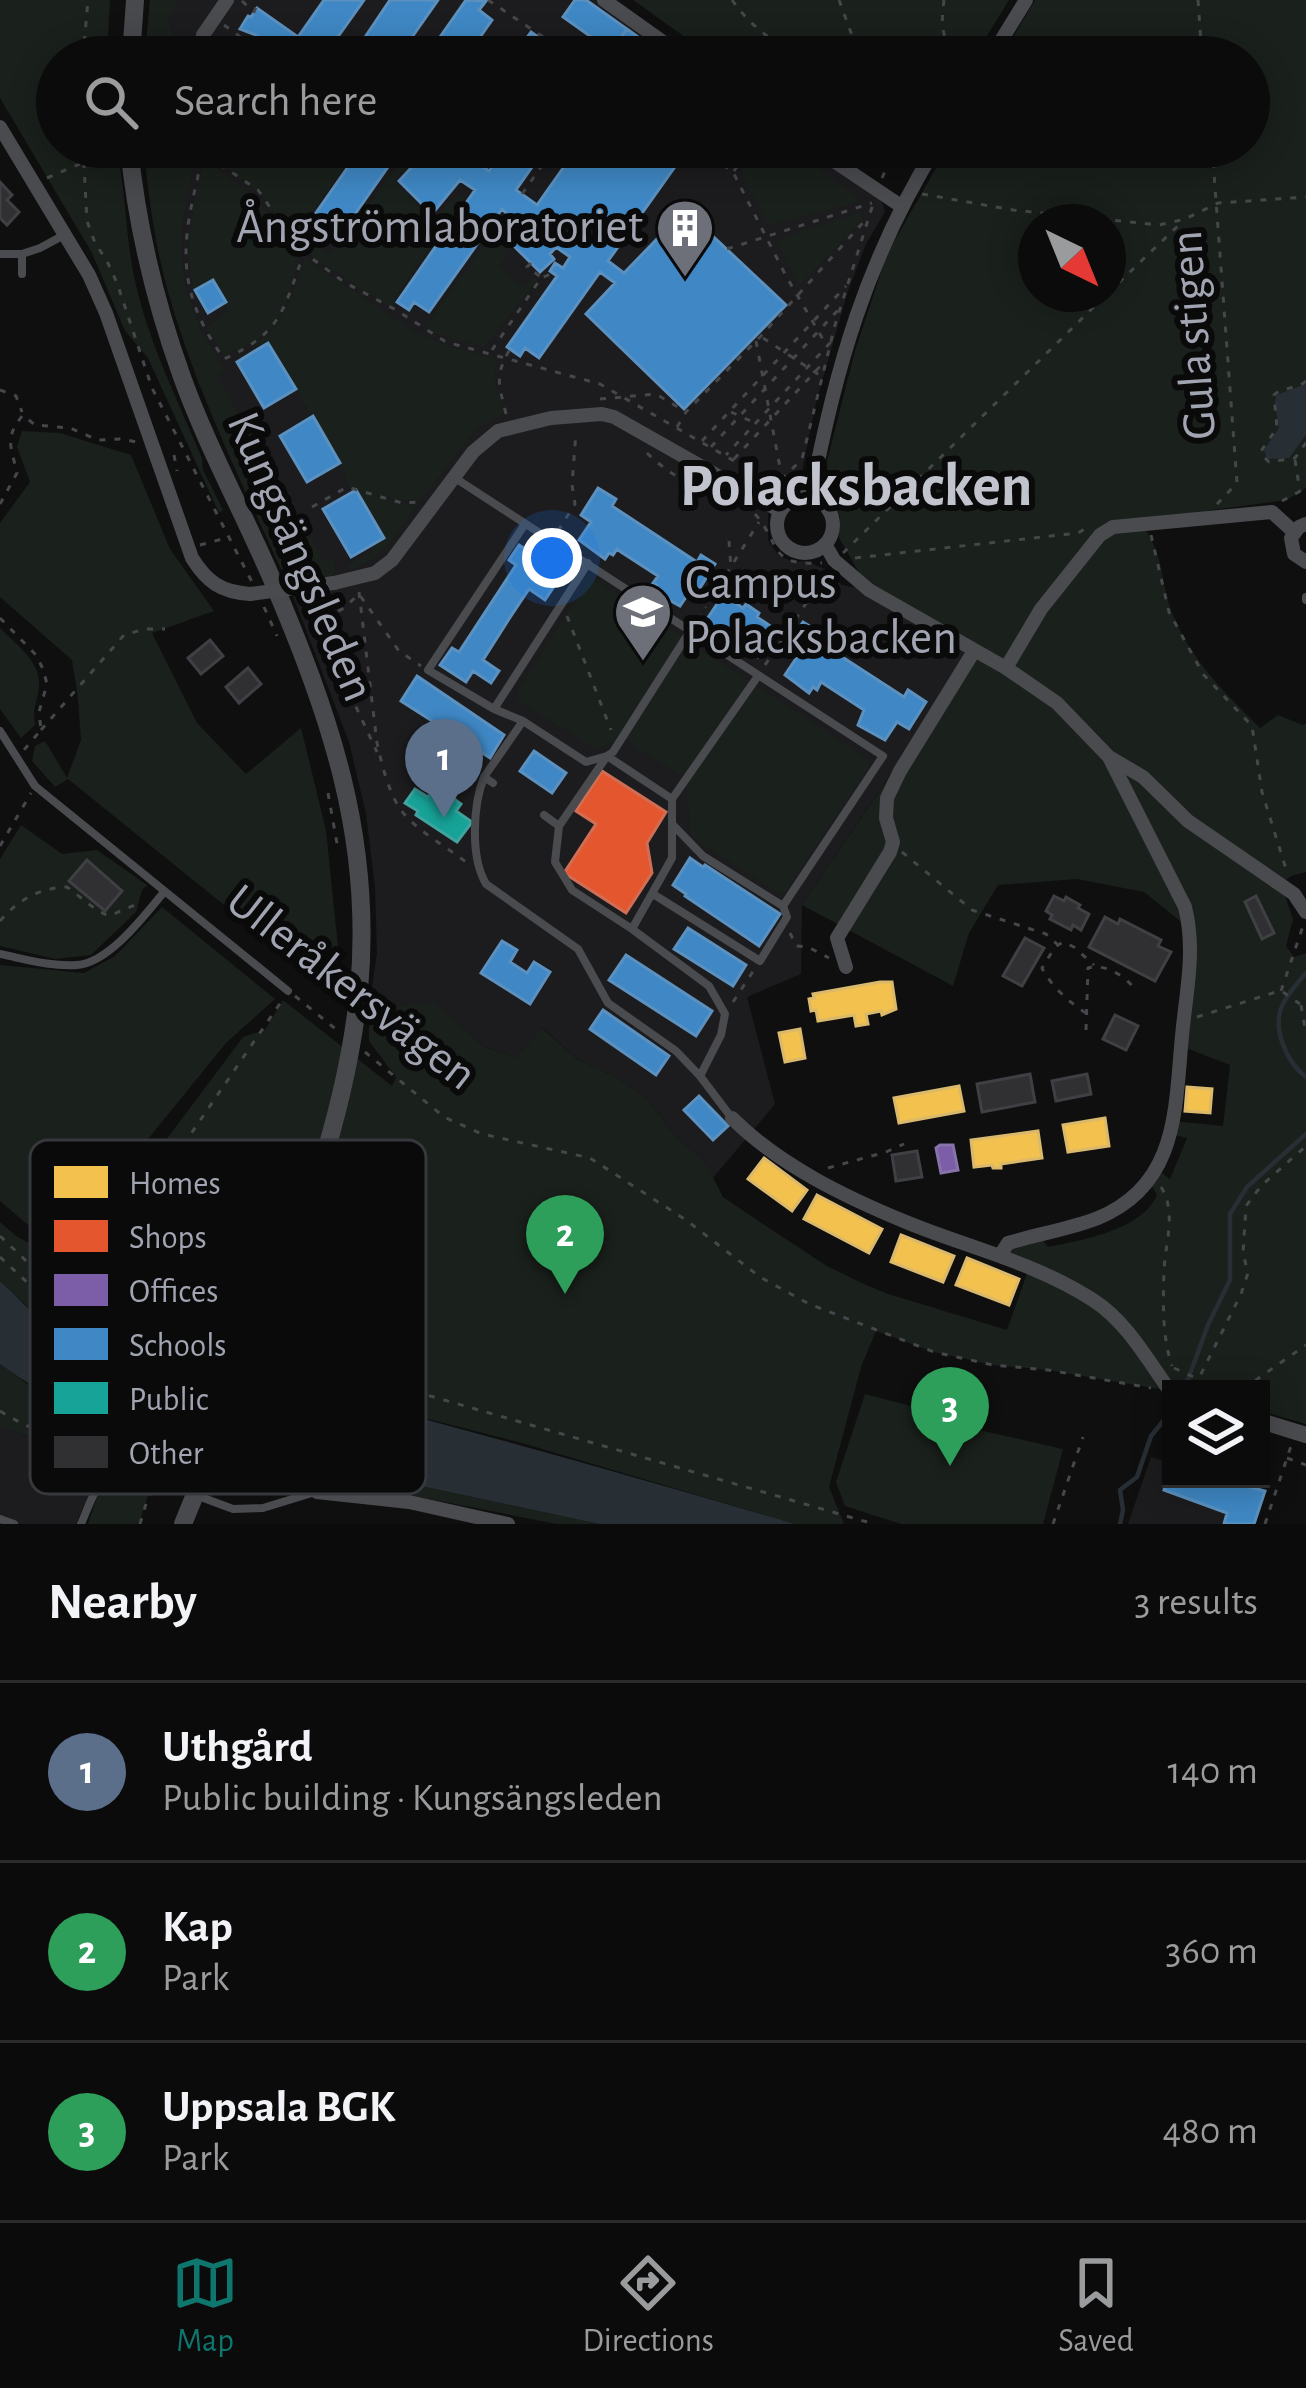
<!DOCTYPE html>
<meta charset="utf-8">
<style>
:root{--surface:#0b0b0c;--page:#141415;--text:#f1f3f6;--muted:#9a9b9d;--line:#2b2b2d;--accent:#0f766e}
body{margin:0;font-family:"Alegreya Sans",sans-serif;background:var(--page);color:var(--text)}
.controls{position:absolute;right:36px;bottom:36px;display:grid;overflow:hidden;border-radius:0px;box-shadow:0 6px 30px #0003}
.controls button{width:108px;height:108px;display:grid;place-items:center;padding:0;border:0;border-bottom:3px solid var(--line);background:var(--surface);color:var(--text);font:60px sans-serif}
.compass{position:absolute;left:1018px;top:204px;width:108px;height:108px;border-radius:50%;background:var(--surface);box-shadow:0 6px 30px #0003;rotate:137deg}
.you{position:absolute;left:552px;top:558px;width:42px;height:42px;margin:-30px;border:9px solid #fff;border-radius:50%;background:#1a73e8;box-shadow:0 0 0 18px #1a73e833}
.badge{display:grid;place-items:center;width:78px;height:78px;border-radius:50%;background:var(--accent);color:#fff;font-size:39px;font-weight:700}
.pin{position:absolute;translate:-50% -99px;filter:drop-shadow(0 3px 6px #0008)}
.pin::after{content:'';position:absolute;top:63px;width:42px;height:36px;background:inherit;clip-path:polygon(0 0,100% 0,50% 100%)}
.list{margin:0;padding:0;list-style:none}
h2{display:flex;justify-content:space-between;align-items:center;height:156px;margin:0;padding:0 48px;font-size:51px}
h2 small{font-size:39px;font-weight:400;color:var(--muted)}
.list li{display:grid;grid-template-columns:78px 1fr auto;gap:36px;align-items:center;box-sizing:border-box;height:180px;padding:0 48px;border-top:3px solid var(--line)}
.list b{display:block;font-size:45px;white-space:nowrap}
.list p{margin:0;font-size:39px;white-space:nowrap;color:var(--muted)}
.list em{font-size:39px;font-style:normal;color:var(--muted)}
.icon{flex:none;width:66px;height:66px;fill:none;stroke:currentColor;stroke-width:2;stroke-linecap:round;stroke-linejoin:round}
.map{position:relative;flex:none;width:1306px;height:1524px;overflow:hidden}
.search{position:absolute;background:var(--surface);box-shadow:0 6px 30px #0003;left:36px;right:36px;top:36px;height:132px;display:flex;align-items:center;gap:30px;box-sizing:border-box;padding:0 42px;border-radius:66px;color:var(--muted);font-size:45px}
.sheet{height:696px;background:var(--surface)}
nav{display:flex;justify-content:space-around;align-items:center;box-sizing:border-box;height:168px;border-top:3px solid var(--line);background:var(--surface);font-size:33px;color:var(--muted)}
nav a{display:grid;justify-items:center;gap:6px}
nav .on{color:var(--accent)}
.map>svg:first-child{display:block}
</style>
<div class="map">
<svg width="1306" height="1524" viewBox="0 0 1306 1524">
<rect width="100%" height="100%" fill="#0f0f10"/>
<!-- built -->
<path fill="#1c1c1e" d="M150 0H604L684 57H145Z
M144 147H813L878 189 885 212 866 244 847 294 816 403 799 486 782 488 768 500V540L779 556 795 562 805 561 825 569 842 585 869 590 974 651 802 905 801 974 747 997 775 1104 713 1178 705 1162 675 1135 647 1099 618 1078 577 1059 543 1028 516 1057 486 1048 434 1004 369 1008 377 953 375 887 366 814 349 742 286 578 198 382 169 293 158 248Z
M0 1427 104 1461 76 1524H0Z
M1151 1457 1171 1463V1479H1229L1267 1490 1256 1524H1128Z"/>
<!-- green -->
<path fill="#1a201b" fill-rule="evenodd" d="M0 0H110L107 57H57V147H116C126 189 125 233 134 276 147 339 177 399 202 458L203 470 223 510 219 513 148 358 125 331 92 253 0 98Z
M150 0H179C177 6 172 11 170 16 163 34 187 44 198 52L194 57H145Z
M633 0H1009L974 57H713Z
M1035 0H1306V488L1287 500 1212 510 1142 525C1165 555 1160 583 1173 615 1191 660 1226 694 1260 728L1278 715 1303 725 1306 723V872L1291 876 1281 884 1293 919 1286 946 1294 957 1306 953V1424L1261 1411V1389H1208L1204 1383 1171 1389 1170 1391 1048 1370 993 1365 934 1352 876 1331 861 1367 829 1487 844 1524H795L522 1443 307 1388 261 1392 192 1385 129 1369 83 1351 57 1334 0 1281V1222L16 1236 48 1253 69 1247 108 1208 166 1140 243 1037 265 1030 283 1000 392 1086 396 1077 369 1041V1008L434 1003 486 1048 516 1057 542 1028 577 1059 618 1078 647 1099 675 1135 705 1162 723 1197 766 1226 827 1266 864 1284 888 1294 1007 1330 1029 1268 1001 1254 1038 1234 1048 1247C1082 1240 1142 1230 1157 1195L1149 1181 1158 1170 1170 1179 1187 1138 1171 1134 1173 1121 1223 1126 1230 1065 1181 1046 1190 929 1144 892 1077 879 998 885 969 933 953 986 802 905 974 652 869 590 839 538 840 517 828 489 827 461 855 351 887 254 948 147H1249V57H1001ZM1036 222H1108V294H1036Z
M144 147H193C195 173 187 195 183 221 176 283 193 320 225 370L217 376 324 561 331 558C337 566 337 570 331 578L287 582C244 488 197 393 168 292 155 245 148 196 144 147Z
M264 147H326L339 155 346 147H359L299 231 302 233 295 243 258 192 225 167 234 155 250 167Z
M758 147H788L858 197V202L768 225 741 172Z
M407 152 415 159 394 182 432 220 459 193 465 199 394 299 397 302 392 308 308 254 316 243 329 255 339 245Z
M209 163 255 197 293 249 299 254C293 278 289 312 269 330 258 341 239 348 224 356L206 327 229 311 213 280 195 290 201 301 198 302C187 279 188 240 192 215 194 198 201 184 202 167Z
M860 212 862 221 799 286 776 240Z
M503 218 510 225 508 231 515 239 505 248 509 253 499 266 523 288 535 277 537 280 485 347 428 331 427 325Z
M304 258 413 331 445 345 497 359C491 381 500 393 503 414L478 427 421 499 404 501 373 494 403 505 418 503C400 529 382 561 350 570L347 565 372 551 370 546 383 537 356 490 351 489 340 463 269 343 260 347 257 343C286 322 294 291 304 258Z
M22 431 60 433 131 455 170 549 214 611 152 633 197 723 246 774 301 728 326 830 338 947 323 985 68 779 55 787 32 761 35 746 45 741 67 778 81 740 78 699 72 660 0 597V523L30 482 17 447Z
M591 577 869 760 868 769 783 896 691 837 686 779 622 738 596 749 518 701V690Z
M0 628C15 643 41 662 39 685 38 702 32 707 35 725L21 738 0 709Z
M21 825 62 854 97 850 147 885 142 890 136 912 91 955 55 959 0 946V859Z
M162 907 275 999 226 1043 118 1176 51 1238 41 1236 0 1201V965L84 973 115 956Z
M0 1364 33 1388 113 1423 173 1443 266 1456 317 1475 340 1469 599 1524H557L383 1490 248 1476 164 1452 137 1442 150 1464 104 1461 0 1427Z
M865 1394 979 1424V1430L1063 1449 1043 1524H901L845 1506 836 1482Z
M104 1476 151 1486 139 1524H88Z"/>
<!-- water -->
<path fill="#272e34" d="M1306 384V435L1289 458 1267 459 1264 450 1279 428 1275 404 1276 395Z
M0 1281C20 1299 39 1321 61 1337 114 1374 181 1384 244 1390 272 1393 299 1386 326 1393 483 1434 639 1478 795 1524H599L341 1469C301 1480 297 1463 261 1455 231 1448 200 1446 169 1439 108 1425 50 1401 0 1364Z"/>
<!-- homes -->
<path fill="#f2c14e" stroke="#dab96c" stroke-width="3" d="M880 982H892L896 1009 882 1015 881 1011 866 1014 868 1024 856 1026 854 1015 818 1021 816 1010 811 1011 809 999 814 998 813 994Z
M800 1029 805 1058 785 1062 779 1033Z
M959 1086 964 1111 899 1123 894 1098Z
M1187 1087 1212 1089 1210 1113 1185 1111Z
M1105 1118 1109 1146 1068 1152 1063 1125Z
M1038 1131 1042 1158 1001 1164V1168H993L992 1165 974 1167 971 1140Z
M764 1158 807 1190 792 1211 748 1179Z
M817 1195 882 1229 869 1253 804 1219Z
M901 1235 954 1256 943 1282 891 1262Z
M967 1258 1019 1279 1009 1305 956 1285Z"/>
<!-- shops -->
<path fill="#e4572e" stroke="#d06e55" stroke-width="3" d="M602 771 666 812 647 843 652 873 626 913 564 873 596 824 576 811Z"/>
<!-- offices -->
<path fill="#7b5ea7" stroke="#8673aa" stroke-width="3" d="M940 1145H953L958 1170 941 1173 936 1148Z"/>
<!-- schools -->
<path fill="#3f88c5" stroke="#5c91bf" stroke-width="3" d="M324 0H364L325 55 328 57H284L256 35 240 29 248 16 251 17 257 8 298 37Z
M390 0H438L398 57H375L359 46Z
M466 0 486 1 479 10 492 20 466 57H426Z
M575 0H586L627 29 611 51 563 17Z
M627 29 666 57H620L611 51Z
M531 32 566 57H567H513Z
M362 147H402L334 244 321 235 316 243 302 233Z
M414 147H455L489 171 506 147H546L516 190 537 205 578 147H689L608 261 624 273 685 210 786 305 684 409 586 314 615 283 600 272 539 358 525 348 520 356 507 347 557 276 550 271 555 263 563 268 570 257 556 247 550 254 554 259 540 272 511 243 515 239 508 231 516 223 502 209 429 312 414 302 409 310 397 302 475 190 460 180 432 214 399 181 424 154Z
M213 280 226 302 208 313 195 290Z
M268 343 296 389 264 408 237 362Z
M313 416 340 463 307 482 280 436Z
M598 488 616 499 612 506 697 562 701 555 715 564 698 591 692 588 680 606 653 591 657 585 653 583 658 576 621 552 617 549 613 555 609 553 605 559 579 540 591 522 581 515Z
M356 490 384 538 351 557 323 509Z
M519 545 544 561 538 570 557 582 545 600 529 589 509 619 483 660 499 671 491 683 473 671 466 682 440 665 452 648 459 652 516 565 509 560Z
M723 595 743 608 746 604 759 613 757 617 776 630 758 657 736 642 734 646 725 640 728 637 705 622Z
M803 622 821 633 816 640 904 697 908 690 926 702 909 729 897 722 885 740 858 725 864 710 821 682 817 690 813 687 809 693 785 675 797 657 785 649Z
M417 676 504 735 490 758 401 701Z
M534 751 566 773 552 793 520 771Z
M690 858 703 867 705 865 780 914 759 946 685 896 686 894 673 885Z
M688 928 746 965 733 986 674 949Z
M502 941 517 950 510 962 527 973 534 962 550 972 530 1004 481 973Z
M626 955 712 1011 696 1036 609 980Z
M603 1010 669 1056 656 1075 590 1029Z
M699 1096 728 1126 713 1140 684 1110Z
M1171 1466V1479H1220L1265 1491 1254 1524H1224L1227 1513 1164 1490Z"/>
<!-- public -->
<path fill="#17a398" stroke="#40a4a0" stroke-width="3" d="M415 789 428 797 431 793 444 802 449 795 461 804 456 811 472 822 457 842 416 815 418 811 405 803Z"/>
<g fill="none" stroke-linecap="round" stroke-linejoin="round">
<!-- stream -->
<path stroke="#272e34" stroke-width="4.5" d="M1306 973C1298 983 1287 994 1282 1006 1272 1029 1287 1063 1306 1077
M1187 1382 1208 1325 1230 1280V1214L1247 1187 1306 1134
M1120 1524 1123 1510 1120 1490 1137 1477 1151 1436 1169 1414"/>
</g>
<!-- building -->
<path fill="#303032" stroke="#3f4044" stroke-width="3" d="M0 182 12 195 7 200 19 212 7 225 0 218Z
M210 640 223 656 201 674 188 658Z
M248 668 261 684 239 703 226 687Z
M87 860 122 891 105 911 69 881Z
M1054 896 1064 901 1066 897 1080 905 1078 908 1089 914 1081 930 1073 925 1071 930 1050 919 1052 915 1046 911Z
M1256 896 1274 933 1262 939 1245 902Z
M1105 917 1118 924 1120 919 1161 940 1158 946 1171 952 1155 981 1089 947Z
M1025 938 1044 948 1022 986 1003 976Z
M1115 1015 1138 1026 1126 1050 1103 1039Z
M1030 1074 1035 1102 982 1112 977 1084Z
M1087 1074 1091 1094 1056 1101 1052 1081Z
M917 1151 922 1177 896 1181 892 1155Z"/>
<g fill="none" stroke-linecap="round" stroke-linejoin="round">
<!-- path -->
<path stroke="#45474a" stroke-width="3" stroke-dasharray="6 9" stroke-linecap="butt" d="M488 0 573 57
M732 0C752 28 773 42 803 57
M839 0 860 57
M944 0C941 26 940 38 960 57
M1198 0 1202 57
M242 1 254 12 259 0
M224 25 268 57
M83 57 88 0
M83 147 87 221 95 243 107 261 117 283 152 388 252 582
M198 147 201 155 209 157 258 190 299 249 344 282 396 310 446 342 600 384 776 485
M209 147C199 158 200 167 197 181 179 253 180 297 224 359 283 332 283 310 304 253
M699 147 733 172 786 276 824 341 830 343 726 455
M886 147 890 158
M1212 147 1237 483 1217 504
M472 159 474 147
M216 162 227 150
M734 171 750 147
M47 178 82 163
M882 178 890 160 906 147
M522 194 555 147
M922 194 1013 210 1159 225 1185 219 1218 203 1306 197
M299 249 306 236
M727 249 872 203
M531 263 527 267 541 277
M1108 293 1183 221
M763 338 821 376
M756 341 782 478
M492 350 541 278 553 273
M1306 381C1297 390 1283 386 1274 395L1277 428 1261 451 1262 455 1269 462 1295 458 1306 443
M0 390 16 396 22 412
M600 399 656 394 686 412
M731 412 755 423
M506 414C499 384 494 377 510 349
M677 427 686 412 761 336 868 217
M702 441 846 286
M711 447 839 309
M647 453C666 472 696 490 722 494
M174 455 177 471
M734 459 825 361
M1295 460 1300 492
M774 492 776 485 802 459 835 325 873 204
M1282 501 1306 488
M0 504 17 473C11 446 4 438 23 415L35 425 70 428 98 440 121 439 137 442
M312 507 347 487 402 503 420 502
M755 514C782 545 767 566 822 563
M558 531 575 504 572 485 576 432
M1151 535 1169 612 1203 674 1252 726 1262 792 1286 869
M729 541 731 568
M200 545 226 538
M843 553 1107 294
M855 558 1078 533 1088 527
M359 592 377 743C382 765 390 799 405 815 422 834 447 847 467 863
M710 600 759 522
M264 607 277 636
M567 616 611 730
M0 618 36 655 43 669 47 684 39 712 41 730 23 751
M697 620 706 607
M318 625 377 752
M312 626 344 608 359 594 399 651 421 666
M779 645 825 574
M765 665 774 652
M41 730 124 635 145 629H165
M328 793 338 849
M0 846 31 793
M902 852 972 910 1046 934 1058 945
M0 921C18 900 39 888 67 887L98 911 109 916 142 902
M790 933 796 946 808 947 829 958
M1281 991 1304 923
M1283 992 1300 1004
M295 996 338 1031
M733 1002 754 970
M1301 1005 1306 1034
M1086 1013C1069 1002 1051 986 1042 968L1055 947 1063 942 1074 947 1094 965
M1197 1017 1279 991
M1086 1030 1088 968C1106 963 1127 977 1137 992
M365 1052 444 1117 482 1134 590 1158 686 1220 760 1277 809 1304 934 1352 993 1365 1048 1370 1151 1388
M828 1168 886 1152 904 1144
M1161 1187C1177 1212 1165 1244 1164 1271 1163 1303 1162 1336 1172 1366
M0 1236 65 1298 78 1319 106 1340 183 1358 233 1362
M0 1257 60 1313 76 1319
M85 1324 106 1308 133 1303 246 1329
M83 1325 87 1286 281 1002
M267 1365 290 1367 420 1393 874 1524
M1174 1368 1198 1379
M1199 1389 1200 1376 1241 1294 1248 1273 1243 1253 1246 1206 1261 1186 1306 1146
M1243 1389 1306 1345
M0 1411C47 1440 83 1444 137 1450 155 1452 174 1461 192 1468
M1287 1458 1306 1465
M218 1477 291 1488
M140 1524 151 1487
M1053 1524 1083 1437
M1265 1524 1291 1446"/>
<!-- service -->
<path stroke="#4a4b4f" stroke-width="8" d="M0 254H22
M22 274V254L40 248 64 235
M455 478 883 756 783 906 787 917 760 961 653 894
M588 563 494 709 523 721 586 762 607 756 672 799V858L632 929
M1306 600V597
M690 631 613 752 607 756 559 826 555 862 572 890 632 929 709 986 725 1014 721 1035 700 1076
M494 709 428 670 525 524
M0 731 35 786 288 991
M484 777 523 721
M493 783 484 777C473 805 470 857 486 884L578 949 608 1003 676 1051 700 1076 731 1117
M672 799 758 676
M544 815 559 826
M674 826 703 856 783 906
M0 954C25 959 51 967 77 965 109 963 145 915 164 892
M0 1519 14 1524
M81 1524C91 1502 98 1470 126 1469L233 1509 263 1508 315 1492"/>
<!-- minor -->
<path stroke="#4a4b4f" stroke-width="14" d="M604 0 684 57
M203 35 227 0
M991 57 1026 0
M0 127 89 275 106 313 192 558C207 582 221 592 250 594
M813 147 901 206
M777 525a28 28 0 1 1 56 0a28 28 0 1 1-56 0Z
M811 497C835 368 867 259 936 147
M1306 524 1299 527 1291 538 1294 554 1306 562
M825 544 834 560 869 590 1006 668 1057 703 1109 757 1185 907C1196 951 1186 992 1182 1036 1175 1110 1178 1185 1098 1218 1070 1229 1038 1234 1008 1243L1001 1254
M334 583 375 573 392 560 473 452 498 431 551 418 602 414 614 417 780 511
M1006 668 1041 609 1100 535 1113 527 1272 512 1294 532
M1109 757 1143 777 1188 821 1294 894 1306 912
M846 967 837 938 890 852 893 842 886 818 887 798 900 771 974 651
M732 1118C779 1165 845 1197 906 1222 969 1248 1034 1262 1093 1300 1127 1322 1147 1359 1170 1391
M317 1492 409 1502 508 1524"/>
<!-- tertiary -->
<path stroke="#4a4b4f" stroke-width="16" d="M1170 1391 1171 1392
M1261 1421 1306 1435"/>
<!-- secondary -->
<path stroke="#48494c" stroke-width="18" d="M131 57 135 0
M129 147C137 227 155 302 182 377 207 446 242 510 271 577 330 716 373 837 359 990"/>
<!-- minor-bridge -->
<path stroke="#4a4b4f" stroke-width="14" d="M250 594 334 583"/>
<!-- secondary-bridge -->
<path stroke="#48494c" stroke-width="18" d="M228 1414C283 1273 343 1143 359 990
M183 1524 218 1438"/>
</g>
<!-- icons -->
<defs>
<symbol id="building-pin" viewBox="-11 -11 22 30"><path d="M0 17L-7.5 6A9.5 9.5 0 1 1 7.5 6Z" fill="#6e7079" stroke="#0a0a0b"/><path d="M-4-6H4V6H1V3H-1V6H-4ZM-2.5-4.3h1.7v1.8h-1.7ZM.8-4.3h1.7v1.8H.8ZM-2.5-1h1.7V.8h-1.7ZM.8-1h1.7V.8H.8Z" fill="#fff"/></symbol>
<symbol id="university-pin" viewBox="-11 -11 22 30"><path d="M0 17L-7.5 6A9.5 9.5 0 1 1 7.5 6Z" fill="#6e7079" stroke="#0a0a0b"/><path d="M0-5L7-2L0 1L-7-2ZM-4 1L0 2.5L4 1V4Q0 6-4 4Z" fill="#fff"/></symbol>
</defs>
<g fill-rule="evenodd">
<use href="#building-pin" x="652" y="195" width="66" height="90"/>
<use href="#university-pin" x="610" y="579" width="66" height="90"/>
</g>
<g text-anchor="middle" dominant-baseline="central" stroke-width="12" stroke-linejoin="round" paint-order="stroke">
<!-- poi labels -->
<g font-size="48" fill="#a1a5b1" stroke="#0a0a0b" text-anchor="end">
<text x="643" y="228">Ångströmlaboratoriet</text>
<text x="685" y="584" text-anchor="start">Campus<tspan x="685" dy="55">Polacksbacken</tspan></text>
</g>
<!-- street labels -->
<g font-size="48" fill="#a1a5b1" stroke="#0a0a0b">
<text transform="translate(1194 335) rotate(-94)">Gula stigen</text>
<text transform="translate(300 557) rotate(67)">Kungsängsleden</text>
<text transform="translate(351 988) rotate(38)">Ulleråkersvägen</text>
</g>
<!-- district labels -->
<g font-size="60" font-weight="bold" fill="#c1c4cd" stroke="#0a0a0b">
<text x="856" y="487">Polacksbacken</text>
</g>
</g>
<!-- legend -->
<rect x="30" y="1140" width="396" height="354" rx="18" fill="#0a0a0b" stroke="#37383d" stroke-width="3"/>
<rect x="54" y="1166" width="54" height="32" fill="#f2c14e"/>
<rect x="54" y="1220" width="54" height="32" fill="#e4572e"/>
<rect x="54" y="1274" width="54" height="32" fill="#7b5ea7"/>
<rect x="54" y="1328" width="54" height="32" fill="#3f88c5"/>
<rect x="54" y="1382" width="54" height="32" fill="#17a398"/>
<rect x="54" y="1436" width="54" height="32" fill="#303032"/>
<g font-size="33" fill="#a1a5b1">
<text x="129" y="1194">Homes</text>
<text x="129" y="1248">Shops</text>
<text x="129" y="1302">Offices</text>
<text x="129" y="1356">Schools</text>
<text x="129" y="1410">Public</text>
<text x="129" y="1464">Other</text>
</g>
</svg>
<div class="controls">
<button><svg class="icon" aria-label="layers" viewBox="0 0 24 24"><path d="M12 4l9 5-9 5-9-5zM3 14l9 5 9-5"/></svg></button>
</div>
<svg class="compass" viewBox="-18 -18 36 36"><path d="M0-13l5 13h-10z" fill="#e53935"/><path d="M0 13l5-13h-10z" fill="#9a9b9d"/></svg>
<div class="you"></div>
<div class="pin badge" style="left:444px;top:818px;background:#5c6f8a">1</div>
<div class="pin badge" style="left:565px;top:1294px;background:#2e9e5b">2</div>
<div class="pin badge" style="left:950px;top:1466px;background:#2e9e5b">3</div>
<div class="search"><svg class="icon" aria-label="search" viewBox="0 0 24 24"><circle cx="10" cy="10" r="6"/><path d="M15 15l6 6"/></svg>Search here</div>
</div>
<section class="sheet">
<h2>Nearby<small>3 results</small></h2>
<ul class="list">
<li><span class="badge" style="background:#5c6f8a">1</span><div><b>Uthgård</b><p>Public building · Kungsängsleden</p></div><em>140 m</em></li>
<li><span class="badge" style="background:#2e9e5b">2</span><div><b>Kap</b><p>Park</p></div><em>360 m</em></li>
<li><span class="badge" style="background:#2e9e5b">3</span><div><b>Uppsala BGK</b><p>Park</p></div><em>480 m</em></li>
</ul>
</section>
<nav>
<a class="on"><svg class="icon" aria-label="map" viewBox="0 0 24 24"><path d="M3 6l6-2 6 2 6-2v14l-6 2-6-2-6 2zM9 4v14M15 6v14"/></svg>Map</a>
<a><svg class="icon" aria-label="directions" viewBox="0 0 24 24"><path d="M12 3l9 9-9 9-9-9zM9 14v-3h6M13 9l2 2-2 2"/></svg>Directions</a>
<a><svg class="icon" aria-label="saved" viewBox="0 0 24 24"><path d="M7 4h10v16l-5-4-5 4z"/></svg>Saved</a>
</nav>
